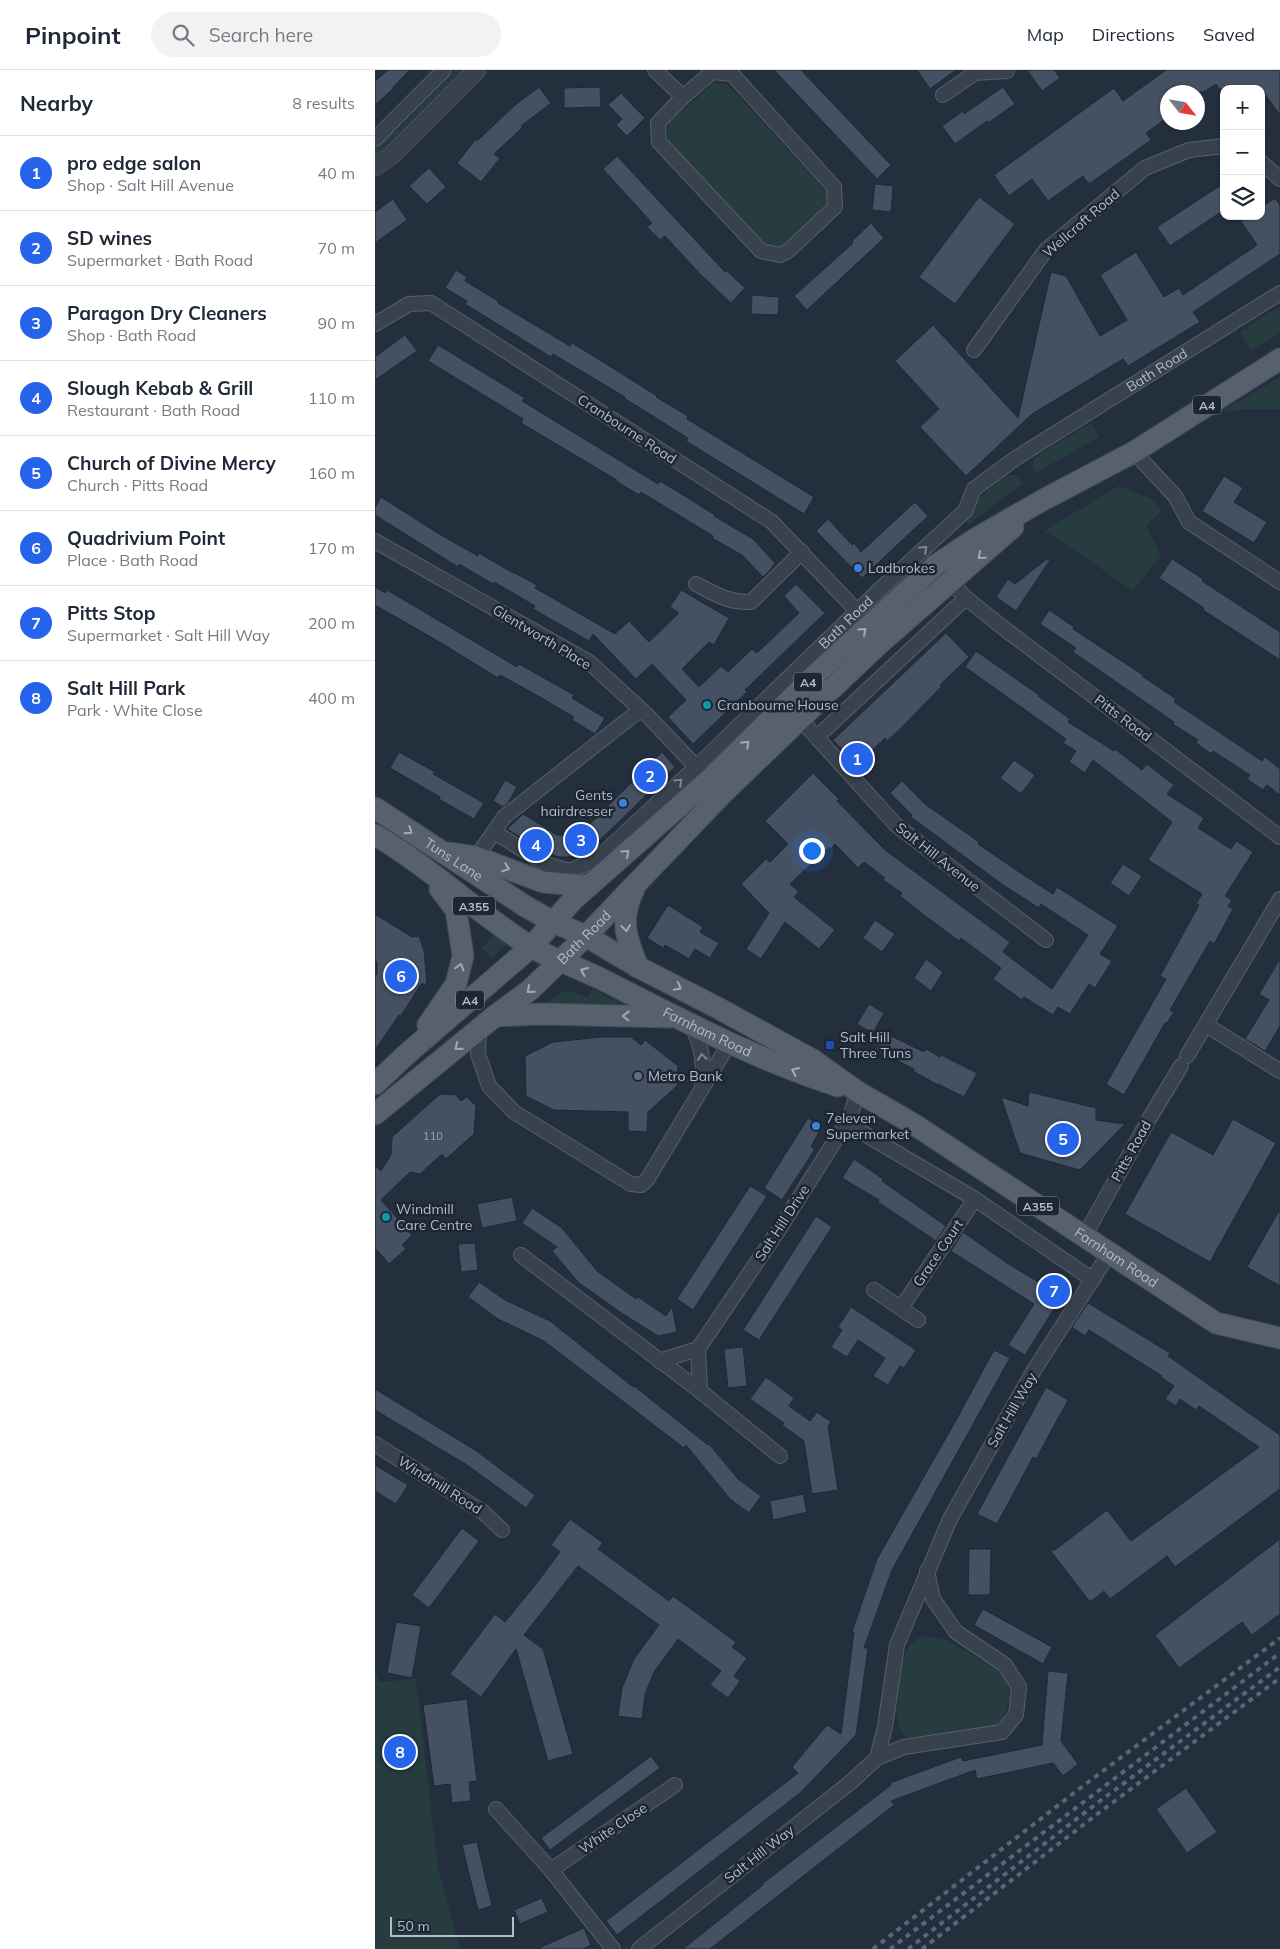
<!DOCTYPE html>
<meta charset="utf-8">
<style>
:root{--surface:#fff;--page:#f2f2f3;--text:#1f2937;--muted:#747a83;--line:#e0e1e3;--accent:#2563eb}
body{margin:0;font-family:Mulish,sans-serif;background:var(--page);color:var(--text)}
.controls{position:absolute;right:15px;top:15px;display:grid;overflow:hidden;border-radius:10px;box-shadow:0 1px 4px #0004}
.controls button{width:45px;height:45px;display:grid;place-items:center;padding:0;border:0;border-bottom:1px solid var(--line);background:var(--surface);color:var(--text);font:25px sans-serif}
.compass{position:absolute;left:785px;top:15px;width:45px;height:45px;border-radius:50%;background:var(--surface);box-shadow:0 1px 4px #0004;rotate:121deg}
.scale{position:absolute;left:15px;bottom:12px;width:124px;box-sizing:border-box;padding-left:5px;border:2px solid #b4bcc9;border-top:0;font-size:14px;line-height:18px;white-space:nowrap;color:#b4bcc9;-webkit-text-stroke:4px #1d2633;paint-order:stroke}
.you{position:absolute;left:436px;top:780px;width:18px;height:18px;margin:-12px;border:4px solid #fff;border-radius:50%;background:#1a73e8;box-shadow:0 0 0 8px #1a73e833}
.badge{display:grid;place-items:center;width:32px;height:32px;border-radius:50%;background:var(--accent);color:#fff;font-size:16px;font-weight:700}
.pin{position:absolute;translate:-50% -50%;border:2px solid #fff;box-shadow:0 1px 5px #0006}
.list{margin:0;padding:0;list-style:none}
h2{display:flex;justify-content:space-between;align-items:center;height:65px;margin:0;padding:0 20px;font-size:21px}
h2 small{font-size:16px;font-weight:400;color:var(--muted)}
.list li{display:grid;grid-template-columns:32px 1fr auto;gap:15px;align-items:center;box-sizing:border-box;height:75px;padding:0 20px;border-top:1px solid var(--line)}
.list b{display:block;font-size:19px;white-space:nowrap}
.list p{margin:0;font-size:16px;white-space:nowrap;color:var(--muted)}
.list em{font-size:16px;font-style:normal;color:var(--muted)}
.icon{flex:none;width:28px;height:28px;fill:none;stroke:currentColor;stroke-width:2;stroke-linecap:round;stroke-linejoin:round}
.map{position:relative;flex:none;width:905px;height:1879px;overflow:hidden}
header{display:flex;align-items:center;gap:30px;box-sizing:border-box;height:70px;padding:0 25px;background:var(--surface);border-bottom:1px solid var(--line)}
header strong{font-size:24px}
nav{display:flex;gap:28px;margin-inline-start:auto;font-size:18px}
.search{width:350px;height:45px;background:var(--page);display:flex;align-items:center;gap:12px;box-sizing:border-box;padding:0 18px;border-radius:28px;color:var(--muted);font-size:19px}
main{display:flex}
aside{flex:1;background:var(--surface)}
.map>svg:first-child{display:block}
</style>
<header>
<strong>Pinpoint</strong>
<div class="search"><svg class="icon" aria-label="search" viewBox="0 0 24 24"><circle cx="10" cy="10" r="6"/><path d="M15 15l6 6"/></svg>Search here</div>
<nav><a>Map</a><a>Directions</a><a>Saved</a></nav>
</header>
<main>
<aside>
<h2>Nearby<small>8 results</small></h2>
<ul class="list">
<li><span class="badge">1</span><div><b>pro edge salon</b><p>Shop · Salt Hill Avenue</p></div><em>40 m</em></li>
<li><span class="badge">2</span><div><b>SD wines</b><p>Supermarket · Bath Road</p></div><em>70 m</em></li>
<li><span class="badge">3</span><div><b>Paragon Dry Cleaners</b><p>Shop · Bath Road</p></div><em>90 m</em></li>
<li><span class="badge">4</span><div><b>Slough Kebab &amp; Grill</b><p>Restaurant · Bath Road</p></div><em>110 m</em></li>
<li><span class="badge">5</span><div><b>Church of Divine Mercy</b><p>Church · Pitts Road</p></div><em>160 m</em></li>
<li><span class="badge">6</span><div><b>Quadrivium Point</b><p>Place · Bath Road</p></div><em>170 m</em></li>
<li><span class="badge">7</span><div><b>Pitts Stop</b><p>Supermarket · Salt Hill Way</p></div><em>200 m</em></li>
<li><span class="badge">8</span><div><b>Salt Hill Park</b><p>Park · White Close</p></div><em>400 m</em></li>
</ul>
</aside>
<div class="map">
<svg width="905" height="1879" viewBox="0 0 905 1879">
<rect width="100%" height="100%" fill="#242f3e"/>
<!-- green -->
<path fill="#263c3f" d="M81 0H91L30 62 0 87V78L25 57Z
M339 13 352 14 452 122 453 132 404 178 392 176 292 70 294 53Z
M905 236V263L876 280 865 262Z
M905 307V339H876L845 342Z
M716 353 724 367 661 403 657 396 659 388Z
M640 405 648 413 594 454 590 452 601 431 630 406Z
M744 416 777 429 787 440 771 456 786 486 757 521 700 480 669 461Z
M118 865 132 874 116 888 107 878Z
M218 919 249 936 173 937 172 933C190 919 192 918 212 928Z
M549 1566 571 1570 631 1604C637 1617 636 1645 622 1654 616 1658 590 1661 581 1663 568 1665 553 1671 540 1670 515 1667 521 1622 524 1605 528 1589 531 1571 549 1566Z
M0 1599 4 1612 41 1609 63 1798 85 1879H0Z"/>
<!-- building -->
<path fill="#455162" stroke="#1f2835" d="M13 0H35L18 17 19 18 0 35V11Z
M399 0H426L516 95 502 109Z
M542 0H581L555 19Z
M652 0H679L685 8 667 21Z
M791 0H905V45L886 19H844L841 14 828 22H792V48L771 63 776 70 714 114 708 106 673 131 657 109 634 126 619 105 739 18 748 31Z
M164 17 176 33 146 56 148 57 119 84 125 88 106 112 82 93 101 69 102 71 139 36Z
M225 17 226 37 189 38V18Z
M628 17 640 34 613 53 612 51 580 74 567 56 588 41 589 44Z
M246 23 270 48 252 66 241 55 247 49 233 35Z
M242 86 350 202 351 200 370 218 356 233 326 205 290 166 285 170 272 157 277 153 228 99Z
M54 98 71 117 52 134 34 116Z
M849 113V140L795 176 782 157Z
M500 114 518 116 516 142 497 140Z
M604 127 640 154 580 234 544 207Z
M900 128 905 135V184L818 242 825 252 753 296 748 289 657 344 591 406 545 357 564 339 520 291 558 255 643 348 676 202 691 206 725 266 752 250 725 205 761 182 789 227 804 218 808 225 882 175 866 151 873 146H886V137Z
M18 129 32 150 0 173V142Z
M496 153 509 168 432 240 419 226 478 173 477 171Z
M81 200 92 207 90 211 123 231V233L195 276 197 273 220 287 282 326 281 327 313 346 312 349 439 427 429 444 311 371 313 368 249 328 250 327 178 284 176 287 90 234 92 231 70 218Z
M377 225 404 227 403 245 376 244Z
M30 265 42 281 0 310V287Z
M63 275 150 328 147 331 283 414 285 411 308 425 340 445 339 446 378 469 400 493 395 500 388 507 367 485 337 468 338 466 266 422 264 425 241 411 242 410 146 353 148 349 53 291Z
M849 406 868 418 859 432 892 452 879 473 827 441Z
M6 427 61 462 103 486 104 483 138 503V502L162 515 160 518 240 564 254 551 274 572 304 543 295 537 306 520 354 548 339 575 334 572 307 599 324 617 346 596 353 602 377 579 382 583 424 543 409 526 421 514 450 543 370 620 372 622 318 674 293 647 311 630 277 594 261 609 218 564 214 571 158 539 160 536 119 512 118 514 84 494 83 497 0 445V438Z
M540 432 553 446 487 508 441 461 453 449 477 475 479 473 486 482Z
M673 488 675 490 641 541 621 527 633 509 640 514Z
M797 489 828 509 827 511 905 562V590L828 540 829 538 784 508Z
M0 517 10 523 12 520 142 597 144 594 199 625 197 628 230 648 220 664 197 650 199 647 158 623 125 605 123 608 68 574 0 535Z
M674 540 699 557 698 559 768 605 767 606 801 629 799 632 887 691 890 687 905 699V725L892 715 888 720 872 709 875 705 838 681 836 684 821 673 823 670 798 654 799 652 698 582 701 578 665 554Z
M571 563 594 587 565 615 567 616 525 659 512 671 510 668 482 695 458 670Z
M601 581 664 625 663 626 695 649 693 652 739 681 740 679 767 700 772 694 799 715 792 724 829 748 823 758 856 779 861 771 878 782 850 826 857 830 853 836 858 839 839 874 835 871 795 940 799 942 792 953H790L749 1025 731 1014 791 909 785 906 824 835 821 834 827 824 773 790 797 752 718 690 710 703 694 692 701 681 688 673 691 669 590 597Z
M24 682 60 702 58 704 109 733 99 749 64 729 65 727 15 698Z
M287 682 300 697 221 774 209 783 195 787H184L171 783 132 759 148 744 182 765 192 766 200 763 214 755Z
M639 690 660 705 646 724 625 708Z
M438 703 464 729 462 731 510 780 635 872 628 882 677 919 713 865 666 834 664 838 628 815 536 747 537 745 515 723 527 711 550 734 604 772 603 774 647 804 678 824 682 817 743 856 725 884 737 891 720 918 714 914 695 944 683 937 678 945 649 927 647 930 618 909 626 898 586 868 584 871 553 848 525 826 527 823 508 810 510 808 489 792 483 798 460 774 456 779 454 777 415 814 424 822 419 827 460 860 444 879 410 852 386 889 371 879 394 843 366 814 391 789 395 792 413 774 390 751Z
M130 710 142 717 133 733 128 737 118 731Z
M748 794 767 806 754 826 735 813Z
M293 835 328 857 325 862 344 873 335 888 320 879 314 889 290 875 288 878 272 868Z
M0 844 37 867 44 866 49 881 52 914H46L26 946 24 945 0 980V907L2 904V892L0 890Z
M500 850 520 864 507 882 488 868Z
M551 889 568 902 556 921 539 908Z
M905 889V956L890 981 870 969 894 930 884 924Z
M494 934 509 943 498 963 482 954Z
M510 963 549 982 551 979 565 987 566 985 602 1003 589 1027 563 1014V1015L538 1001 539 999 501 980Z
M226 967H256L266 975 270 970 303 996 302 1016 273 1042 272 1062 253 1061V1042L179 1040 151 1026 150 986 178 972Z
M654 1022 721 1038V1050L750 1054 705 1100 645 1083 626 1027 653 1036Z
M65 1024 81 1025 86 1031 92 1027 101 1036 99 1064 71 1089 67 1084 45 1104 35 1102 6 1130 37 1165 27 1175 31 1179 14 1194 0 1178V1096L6 1101 16 1085 17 1067Z
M433 1048 447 1056 436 1077 440 1079 407 1130 389 1118Z
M858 1049 901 1073 835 1192 750 1144 796 1062 838 1085Z
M479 1089 508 1109 507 1111 571 1156 561 1171 503 1132 504 1130 467 1108Z
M375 1116 392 1126 318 1240 302 1229Z
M137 1127 142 1151 107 1158 102 1134Z
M157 1138 187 1158 222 1201 261 1229 263 1227 291 1246 297 1237 302 1262 283 1266 245 1242 203 1212 177 1181 182 1177 147 1153Z
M905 1139V1216L872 1197Z
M441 1146 457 1157 384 1270 368 1260Z
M588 1162 632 1193 670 1216 672 1213 689 1223 650 1285 633 1275 659 1234 576 1181Z
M100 1173 103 1200 86 1202 83 1174Z
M104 1212 130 1230 175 1251 258 1317 259 1316 333 1375 334 1374 363 1409 386 1426 374 1443 355 1429 311 1375 309 1378 169 1271 123 1249 93 1227Z
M713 1233 795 1283 793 1286 905 1365V1419L800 1497 792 1486 735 1529 729 1521 715 1532 675 1480H680L732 1440 756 1471 884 1377 824 1336 821 1340 805 1329 801 1336 790 1329 799 1316 786 1307 787 1306 714 1260 710 1266 697 1257Z
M476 1237 541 1280 529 1298 525 1296 513 1315 498 1306 510 1288 483 1270 472 1287 456 1277 467 1260 463 1257Z
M368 1277 372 1316 353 1318 349 1279Z
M619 1280 635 1288 517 1500 489 1578H493L481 1665 425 1723 242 1865 231 1851 423 1703 417 1697 452 1655 466 1664 479 1562H477L502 1489 580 1352Z
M391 1307 419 1328 414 1336 435 1351 442 1342 456 1352 453 1356 463 1420 437 1424 429 1371 407 1355 409 1353 375 1329Z
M671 1317 693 1330 661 1389 658 1387 622 1454 602 1444Z
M0 1319 100 1380 160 1425 151 1438 92 1395 0 1340Z
M0 1395 33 1415 21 1434 0 1421Z
M428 1424 432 1442 398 1450 395 1431Z
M195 1449 228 1473 223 1479 294 1531 298 1526 361 1572 357 1577 372 1588 359 1606 365 1611 353 1628 335 1615 346 1601 303 1569 279 1602 270 1624 267 1649 243 1646 247 1618 259 1589 284 1555 203 1496 149 1565 168 1579 198 1684 173 1691 141 1579 106 1627 75 1604 120 1544 130 1552 161 1514 185 1482 176 1475Z
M87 1458 104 1471 54 1538 37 1525Z
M905 1469V1544L877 1565 867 1552 804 1598 780 1565Z
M594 1479H616L615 1525H593Z
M608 1539 677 1577 668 1594 599 1555Z
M21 1552 46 1556 37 1608 12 1603Z
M673 1601 693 1603 686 1671 703 1694 688 1706 678 1693 602 1709 600 1700 516 1731 519 1735 335 1879H308L388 1815 387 1814 516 1715 515 1713 586 1687 588 1691 667 1675Z
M92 1629 102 1711 94 1712 96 1731 77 1733 75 1714 59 1716 48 1635Z
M276 1686 285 1698 175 1780 166 1768Z
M811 1718 842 1762 812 1783 781 1739Z
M102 1772 117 1836 103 1840 87 1775Z
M167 1828 173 1842 145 1854 139 1840Z
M209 1858 216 1875 208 1879H162Z"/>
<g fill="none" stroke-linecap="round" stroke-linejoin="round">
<defs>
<g id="minor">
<path d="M280 0 308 27"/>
<path d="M337 2 357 4 459 117 460 137 413 181 405 185 386 181 284 72 283 53 308 27Z"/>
<path d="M568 25 600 3 632 1"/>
<path d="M0 69 69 0"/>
<path d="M886 92 905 109"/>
<path d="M0 254 34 234 56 233 397 452 482 541"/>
<path d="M599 280 671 180 770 98 814 80 849 76"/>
<path d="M759 382 800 426 814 452 905 512"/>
<path d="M0 471 214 592 273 646 327 703"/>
<path d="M571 507 591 528 631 560 905 767"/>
<path d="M321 514C340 524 354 533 376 532L427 482"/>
<path d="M425 649 521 755 671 870"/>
<path d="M442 667 591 528"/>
<path d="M119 762 129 747 265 640"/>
<path id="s1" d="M101 787 119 762 171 794 194 801 221 790 321 697 500 524 590 441 599 419 641 388 905 223"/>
<path d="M317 955C328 982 329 989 327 1018"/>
<path d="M831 955 905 1001"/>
<path d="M104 960 103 984 114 1016 139 1042 256 1114 266 1115 272 1110 355 972"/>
<path d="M812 986 905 829"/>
<path d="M471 1053 600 1129 718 1210"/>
<path d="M709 1167 774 1049 806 996"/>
<path d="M146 1185 325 1321 405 1386"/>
<path d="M499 1220 543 1250"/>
<path d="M526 1238 600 1129"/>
<path d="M284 1291 323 1279"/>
<path d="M325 1321 323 1279 403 1161 475 1047 483 1022"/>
<path d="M0 1374 108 1442 127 1460"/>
<path d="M502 1688 529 1677 627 1662 641 1645 644 1617 630 1595 581 1562 558 1529 552 1501"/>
<path d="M121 1739 176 1800 238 1879"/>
<path d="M176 1800 300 1715"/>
<path d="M264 1879 476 1712 502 1688 510 1657 522 1575 575 1449 659 1300 734 1184"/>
</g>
<path id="tertiary" d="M0 97 16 86 102 0"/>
<g id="primary">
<path id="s2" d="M0 738 150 836 178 852 211 866 263 897 343 938 438 990 483 1022 540 1055 841 1253 905 1268"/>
<path id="s3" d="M0 765C55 797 100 841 153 875 175 889 208 899 232 912 307 950 382 990 463 1016"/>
<path d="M75 783 101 787 168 812 214 816"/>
<path d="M259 819C244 849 251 868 263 897"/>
<path d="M120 946 166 944 294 947"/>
<path d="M53 955 81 914 88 886 81 840 65 819"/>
<path d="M0 1014 33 983 156 877 198 830 335 709 443 602 561 495 600 469 668 430 759 382 905 289"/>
<path id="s4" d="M0 1044 120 946 155 920 211 866 347 724 425 649 505 573 638 457"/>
</g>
</defs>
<!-- minor casing -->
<use href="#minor" stroke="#565f6c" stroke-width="16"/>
<!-- tertiary casing -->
<use href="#tertiary" stroke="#565f6c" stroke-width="19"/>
<!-- primary casing -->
<use href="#primary" stroke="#414a57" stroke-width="23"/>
<!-- minor -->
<use href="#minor" stroke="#38414e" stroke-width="14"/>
<!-- tertiary -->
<use href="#tertiary" stroke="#38414e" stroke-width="18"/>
<!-- primary -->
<use href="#primary" stroke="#56606e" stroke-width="21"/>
<!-- rail -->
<path stroke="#5a6575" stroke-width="4" stroke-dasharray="5 5" stroke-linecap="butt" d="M498 1879 708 1716 905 1568
M515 1879 905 1583
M533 1879 721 1734 905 1597
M547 1879 725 1742 905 1608"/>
</g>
<!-- one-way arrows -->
<defs><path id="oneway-chevron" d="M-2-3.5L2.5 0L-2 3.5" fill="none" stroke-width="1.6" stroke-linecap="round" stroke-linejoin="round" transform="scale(1.25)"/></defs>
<g stroke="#7c8592">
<use href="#oneway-chevron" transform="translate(549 479) rotate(-42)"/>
<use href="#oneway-chevron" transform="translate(304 712) rotate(-43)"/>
<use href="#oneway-chevron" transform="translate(327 987) rotate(-97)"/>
</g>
<g stroke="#a1aab7">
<use href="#oneway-chevron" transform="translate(606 486) rotate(140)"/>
<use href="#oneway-chevron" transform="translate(488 561) rotate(-42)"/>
<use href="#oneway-chevron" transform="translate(371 674) rotate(-45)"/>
<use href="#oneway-chevron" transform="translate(34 761) rotate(33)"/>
<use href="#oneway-chevron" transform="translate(251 783) rotate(-42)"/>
<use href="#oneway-chevron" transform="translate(131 798) rotate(21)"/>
<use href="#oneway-chevron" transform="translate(251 858) rotate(84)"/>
<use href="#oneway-chevron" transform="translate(85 897) rotate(-75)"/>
<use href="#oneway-chevron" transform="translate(209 901) rotate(-155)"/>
<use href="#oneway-chevron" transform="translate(303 917) rotate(27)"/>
<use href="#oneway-chevron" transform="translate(155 920) rotate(140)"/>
<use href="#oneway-chevron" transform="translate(251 946) rotate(-179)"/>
<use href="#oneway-chevron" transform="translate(83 977) rotate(141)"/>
<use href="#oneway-chevron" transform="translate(420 1001) rotate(-156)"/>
</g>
<!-- markers -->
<g fill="#3f7fe0" stroke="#1d2633" stroke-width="2">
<circle cx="483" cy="498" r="5"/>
<circle cx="248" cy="733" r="5"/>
<circle cx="441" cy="1056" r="5"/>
</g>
<g fill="#0f9aa8" stroke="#1d2633" stroke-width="2">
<circle cx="332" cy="635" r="5"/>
<circle cx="11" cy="1147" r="5"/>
</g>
<rect fill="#1a4fb4" stroke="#1d2633" stroke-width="2" x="450" y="970" width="10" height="10" rx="2.5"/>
<circle fill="#5c6f8a" stroke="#1d2633" stroke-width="2" cx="263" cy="1006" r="5"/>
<g text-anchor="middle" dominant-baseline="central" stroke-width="5" stroke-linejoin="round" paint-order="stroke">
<!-- number labels -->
<g font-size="11" fill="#98a1af">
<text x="58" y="1066">110</text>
</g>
<!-- shield labels -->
<g fill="#1d2633" stroke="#878f9c" stroke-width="1">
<rect x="818" y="325.5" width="28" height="19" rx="4"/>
<rect x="419" y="602.5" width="28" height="19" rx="4"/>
<rect x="78" y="826.5" width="42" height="19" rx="4"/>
<rect x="81" y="920.5" width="28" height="19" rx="4"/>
<rect x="642" y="1126.5" width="42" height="19" rx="4"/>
</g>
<g font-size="12" font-weight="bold" fill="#b4bcc9">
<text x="832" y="335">A4</text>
<text x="433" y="612">A4</text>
<text x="99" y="836">A355</text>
<text x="95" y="930">A4</text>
<text x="663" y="1136">A355</text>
</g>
<!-- street labels -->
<g font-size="14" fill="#b4bcc9" stroke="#1d2633">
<text transform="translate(706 153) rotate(-41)">Wellcroft Road</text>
<text stroke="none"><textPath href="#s1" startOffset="895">Bath Road</textPath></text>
<text transform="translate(252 359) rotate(33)">Cranbourne Road</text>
<text stroke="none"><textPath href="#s1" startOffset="490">Bath Road</textPath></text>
<text transform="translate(167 567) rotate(31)">Glentworth Place</text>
<text transform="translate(748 648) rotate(37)">Pitts Road</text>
<text transform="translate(563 787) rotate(38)">Salt Hill Avenue</text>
<text stroke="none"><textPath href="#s2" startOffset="94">Tuns Lane</textPath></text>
<text stroke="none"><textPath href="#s4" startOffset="274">Bath Road</textPath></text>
<text stroke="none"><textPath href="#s3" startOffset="388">Farnham Road</textPath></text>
<text transform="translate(756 1081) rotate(-61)">Pitts Road</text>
<text transform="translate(407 1153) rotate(-57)">Salt Hill Drive</text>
<text transform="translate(563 1183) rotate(-56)">Grace Court</text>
<text stroke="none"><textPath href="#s2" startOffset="868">Farnham Road</textPath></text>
<text transform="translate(637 1340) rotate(-60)">Salt Hill Way</text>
<text transform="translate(65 1415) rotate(32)">Windmill Road</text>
<text transform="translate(238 1758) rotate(-34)">White Close</text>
<text transform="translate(384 1784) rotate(-38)">Salt Hill Way</text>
</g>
<!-- poi labels -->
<g font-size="14" fill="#b4bcc9" stroke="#1d2633" text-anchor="start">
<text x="493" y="498">Ladbrokes</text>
<text x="342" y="635">Cranbourne House</text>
<text x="238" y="725" text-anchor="end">Gents<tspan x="238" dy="16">hairdresser</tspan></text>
<text x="465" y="967">Salt Hill<tspan x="465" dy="16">Three Tuns</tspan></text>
<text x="273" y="1006">Metro Bank</text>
<text x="451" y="1048">7eleven<tspan x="451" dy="16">Supermarket</tspan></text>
<text x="21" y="1139">Windmill<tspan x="21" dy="16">Care Centre</tspan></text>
</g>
</g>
</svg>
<div class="controls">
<button>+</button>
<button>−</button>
<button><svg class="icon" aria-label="layers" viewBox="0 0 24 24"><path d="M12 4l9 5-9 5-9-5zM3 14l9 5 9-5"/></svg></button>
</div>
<svg class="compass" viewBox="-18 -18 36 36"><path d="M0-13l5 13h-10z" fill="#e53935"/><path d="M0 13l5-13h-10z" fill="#747a83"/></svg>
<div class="scale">50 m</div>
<div class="you"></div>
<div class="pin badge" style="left:482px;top:689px">1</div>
<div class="pin badge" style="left:275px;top:706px">2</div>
<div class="pin badge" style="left:206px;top:770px">3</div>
<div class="pin badge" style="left:161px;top:775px">4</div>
<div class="pin badge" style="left:688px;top:1069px">5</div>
<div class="pin badge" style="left:26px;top:906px">6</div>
<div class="pin badge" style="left:679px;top:1221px">7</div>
<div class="pin badge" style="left:25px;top:1682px">8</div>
</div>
</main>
